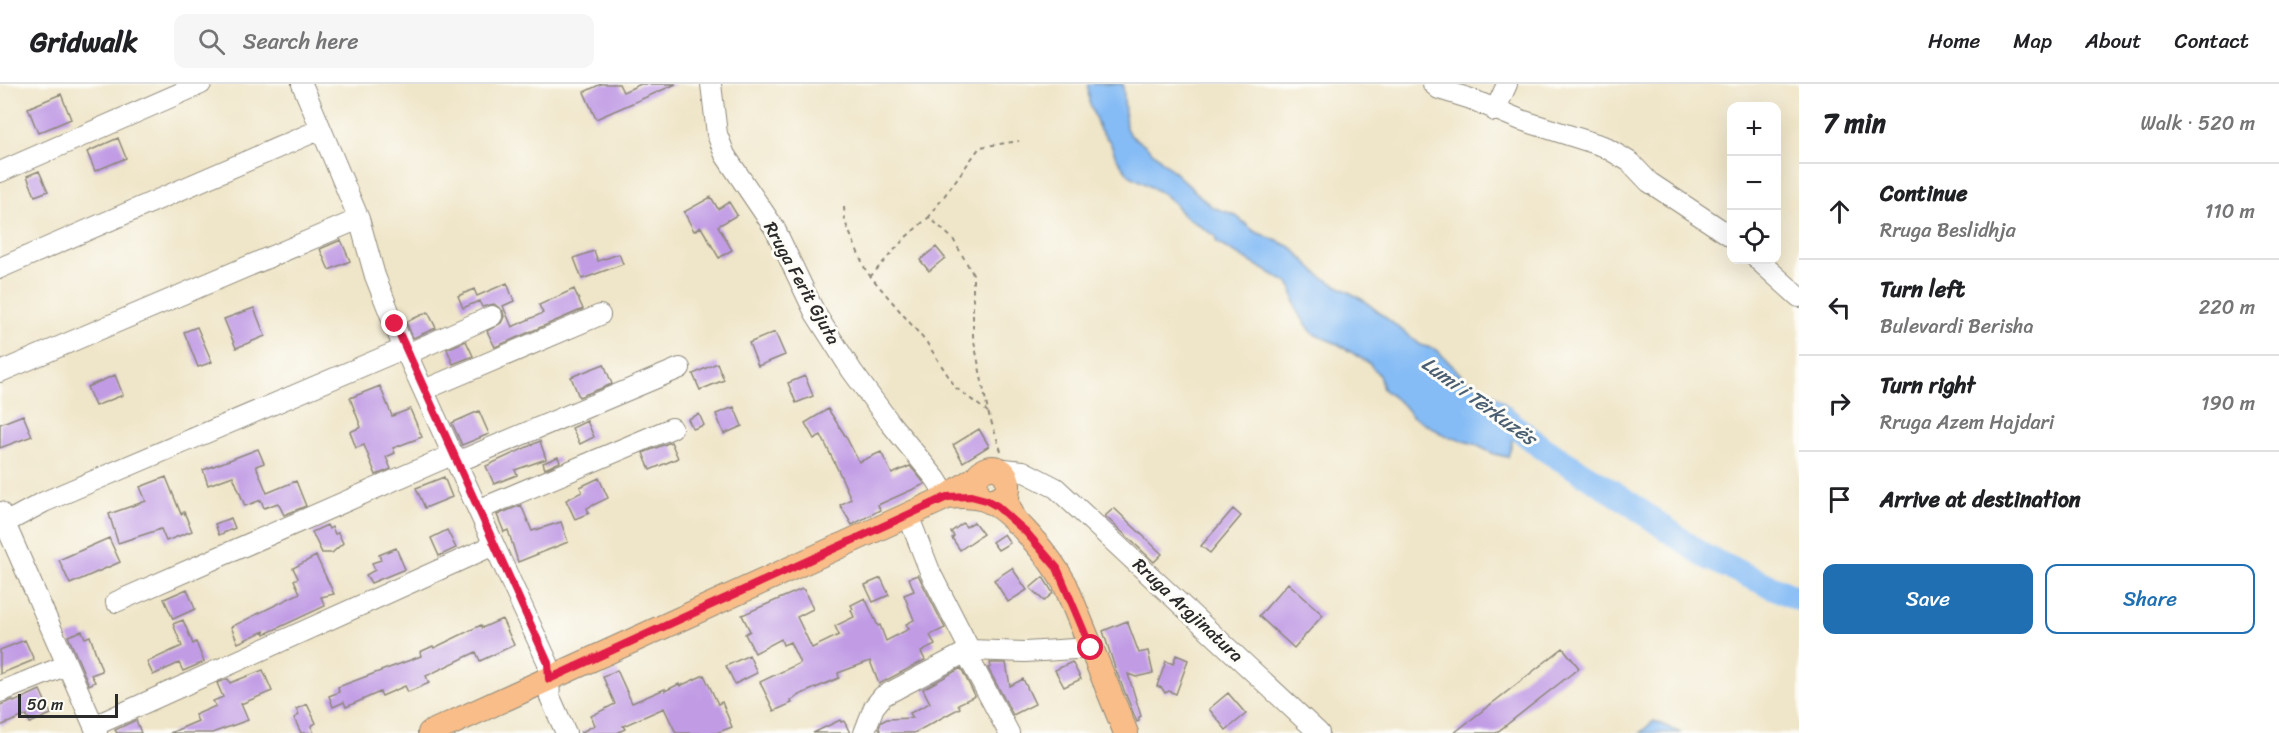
<!DOCTYPE html>
<meta charset="utf-8">
<style>
:root{--surface:#fff;--page:#f6f6f6;--text:#202124;--muted:#757577;--line:#e0e0e0;--accent:#1f6fb2}
body{margin:0;font-family:Sriracha,sans-serif;background:var(--page);color:var(--text)}
.controls{position:absolute;right:18px;top:18px;display:grid;overflow:hidden;border-radius:12px;box-shadow:0 6px 24px #0002}
.controls button{width:54px;height:54px;display:grid;place-items:center;padding:0;border:0;border-bottom:2px solid var(--line);background:var(--surface);color:var(--text);font:30px sans-serif}
.scale{position:absolute;left:18px;bottom:15px;width:100px;box-sizing:border-box;padding-left:6px;border:3px solid #2b2b2b;border-top:0;font-size:16px;line-height:21px;white-space:nowrap;color:#2b2b2b;-webkit-text-stroke:4px #fdfcf7;paint-order:stroke}
.stop{position:absolute;width:18px;height:18px;margin:-14px;border:4px solid #e11d48;border-radius:50%;background:#fff}
.stop.end{background:#e11d48;border-color:#fff;box-shadow:0 2px 6px #0008}
.list{margin:0;padding:0;list-style:none}
h2{display:flex;justify-content:space-between;align-items:center;height:78px;margin:0;padding:0 24px;font-size:26px}
h2 small{font-size:20px;font-weight:400;color:var(--muted)}
.list li{display:grid;grid-template-columns:39px 1fr auto;gap:18px;align-items:center;box-sizing:border-box;height:96px;padding:0 24px;border-top:2px solid var(--line)}
.list b{display:block;font-size:22px;white-space:nowrap}
.list p{margin:0;font-size:20px;white-space:nowrap;color:var(--muted)}
.list em{font-size:20px;font-style:normal;color:var(--muted)}
.actions{display:flex;gap:12px;padding:18px 24px}
.actions a{flex:1;padding:14px 0;border:2px solid var(--accent);border-radius:12px;text-align:center;font-size:21px;color:var(--accent)}
.actions .main{background:var(--accent);color:#fff}
.icon{flex:none;width:33px;height:33px;fill:none;stroke:currentColor;stroke-width:2;stroke-linecap:round;stroke-linejoin:round}
.map{position:relative;flex:none;width:1799px;height:649px;overflow:hidden}
header{display:flex;align-items:center;gap:36px;box-sizing:border-box;height:84px;padding:0 30px;background:var(--surface);border-bottom:2px solid var(--line)}
header strong{font-size:28px}
nav{display:flex;gap:33px;margin-inline-start:auto;font-size:21px}
.search{width:420px;height:54px;background:var(--page);display:flex;align-items:center;gap:15px;box-sizing:border-box;padding:0 21px;border-radius:12px;color:var(--muted);font-size:22px}
main{display:flex}
aside{flex:1;background:var(--surface)}
.map>svg:first-child{display:block}
</style>
<header>
<strong>Gridwalk</strong>
<div class="search"><svg class="icon" aria-label="search" viewBox="0 0 24 24"><circle cx="10" cy="10" r="6"/><path d="M15 15l6 6"/></svg>Search here</div>
<nav><a>Home</a><a>Map</a><a>About</a><a>Contact</a></nav>
</header>
<main>
<div class="map">
<svg width="1799" height="649" viewBox="0 0 1799 649">
<rect width="100%" height="100%" fill="#fdfcf7"/>
<filter id="ink" filterUnits="userSpaceOnUse"><feTurbulence type="fractalNoise" baseFrequency=".0167" numOctaves="2"/><feDisplacementMap in="SourceGraphic" scale="12" xChannelSelector="R" yChannelSelector="G"/><feConvolveMatrix kernelMatrix="1 2 1 2 8 2 1 2 1" color-interpolation-filters="sRGB"/></filter>
<filter id="wash" filterUnits="userSpaceOnUse"><feTurbulence type="fractalNoise" baseFrequency=".008" numOctaves="4" result="noise"/><feDisplacementMap in="SourceGraphic" scale="24" xChannelSelector="R" yChannelSelector="G"/><feGaussianBlur stdDeviation="1.35" result="paint"/><feColorMatrix in="noise" values="0 0 0 0 0 0 0 0 0 0 0 0 0 0 0 0 0 1.4 0 .05"/><feComposite in="paint" operator="in"/></filter>
<g filter="url(#wash)">
<rect width="100%" height="100%" fill="#efe5c8"/>
<!-- water -->
<path fill="#85bcf5" stroke="#587490" stroke-width="1.5" d="M1088 0H1123L1126 44 1130 51 1144 60 1212 123 1235 131 1254 147 1291 163 1320 192 1363 216 1421 261 1437 266 1466 296 1494 311 1519 331 1508 373 1494 370 1474 360 1444 351 1412 332 1402 320 1383 305 1379 291 1369 279 1338 260 1316 251 1311 247 1297 227 1292 205 1288 199 1217 159 1215 152 1183 131 1174 119 1162 109 1129 91 1116 73 1110 58 1100 46 1089 18Z
M1654 637 1681 649H1640Z"/>
<g fill="none" stroke-linecap="round" stroke-linejoin="round">
<!-- river -->
<path stroke="#85bcf5" stroke-width="24" d="M1489 322 1544 365 1621 413 1706 473 1799 515"/>
</g>
<g id="blocks">
<!-- building -->
<path fill="#c19ce5" d="M601 0H619L623 8 641 0H676L596 35 584 8Z
M61 10 71 35 38 49 28 24Z
M118 54 126 74 95 87 87 68Z
M39 87 48 107 35 112 27 92Z
M711 113 718 125 729 118 737 131 718 142 732 166 719 174 701 143 694 147 684 128Z
M341 156 350 177 329 186 320 165Z
M936 163 945 174 929 187 920 176Z
M594 167 598 177 619 170 623 180 582 195 574 174Z
M507 199 514 217 503 222 512 243 543 229 539 221 574 205 583 225 495 263 487 247 501 239 504 233 503 227 494 220 482 223 479 217 463 224 458 212 474 205 477 212Z
M254 224 265 252 236 264 224 235Z
M428 228 436 244 413 254 406 238Z
M197 243 212 278 198 283 184 248Z
M775 248 785 271 758 282 749 259Z
M466 257 473 272 453 280 447 265Z
M717 279 724 296 700 306 693 290Z
M604 280 612 300 579 313 571 293Z
M115 291 123 311 95 322 87 303Z
M805 292 813 312 796 319 788 299Z
M380 302 392 332 410 325 422 353 393 364 395 369 386 373 391 385 376 391 364 361 356 364 350 348 361 343 350 314Z
M734 323 742 342 724 350 716 330Z
M828 325 846 353 859 378 881 368 892 390 910 382 925 400 878 421 880 426 852 441 840 421 851 415 839 388 821 351 814 355 805 339Z
M479 327 489 350 462 361 452 339Z
M699 330 704 341 693 345 688 335Z
M23 331 32 352 0 364V340Z
M587 337 594 353 580 360 572 344Z
M979 345 989 362 963 378 953 361Z
M540 357 546 375 515 386 517 391 494 400 486 382Z
M671 358 678 374 650 386 643 369Z
M258 365 264 379 256 382 267 409 296 397 306 422 284 431 278 419 264 424 261 416 245 422 233 392 208 401 203 386Z
M558 373 560 378 545 385 543 379Z
M166 393 181 430 184 428 192 447 166 457 161 445 118 459 109 430 146 417 140 403Z
M444 393 452 413 425 424 416 404Z
M599 394 608 414 587 424 589 429 575 435 566 416 582 408 580 403Z
M521 421 532 447 561 438 568 458 518 478 508 446 504 448 497 431Z
M1114 424 1162 470 1154 478 1105 432Z
M1233 425 1241 432 1210 469 1201 462Z
M231 434 235 444 219 451 215 440Z
M974 438 983 450 960 466 952 454 954 452 951 448 963 439 966 443Z
M327 441 329 445 332 443 335 450 338 449 343 459 332 469H322L312 448Z
M447 446 456 464 439 472 431 454Z
M1004 450 1010 459 998 466 992 458Z
M109 454 120 478 70 500 59 476Z
M396 464 405 485 371 499 366 491 375 486 372 479 381 476 379 471Z
M316 472 334 510 321 513 325 522 265 550 264 547 238 559 231 543 300 509 294 496 298 494 293 484Z
M1012 484 1027 506 1008 518 994 496Z
M918 491 945 544 930 551 935 561 921 568 925 576 879 600 870 577 838 589 839 594 799 611 791 617 792 619 774 627 760 598 800 579 790 558 783 561 781 555 755 569 745 550 750 547 742 531 802 505 804 506 813 525 797 533 812 564 839 551 835 542 854 533 851 526 853 525 851 521 865 514 878 542 880 541 886 557 909 545 906 540 914 536 904 511 914 507 909 494Z
M1043 493 1053 509 1044 517 1030 504Z
M881 494 889 511 873 518 865 501Z
M1288 499 1323 531 1294 564 1259 532Z
M187 505 195 525 173 535 164 515Z
M502 535 514 561 480 577 476 568 426 592 429 599 408 608 405 602 382 612 380 608 346 623 344 618 333 623 329 612 339 608 338 603 421 572 420 568 433 562 434 564 481 541 482 544Z
M183 536 193 560 196 558 204 578 183 587 179 579 153 591 147 578 182 562 173 540Z
M1127 537 1139 569 1148 567 1153 589 1136 593 1128 590 1141 632 1139 633V637L1137 638 1115 584 1103 547Z
M82 547 85 554 90 552 102 587 91 591 95 598 89 601 68 552Z
M25 556 34 576 0 590V566Z
M1563 564 1579 584 1496 649H1454Z
M749 571 757 589 735 600 726 582Z
M1176 571 1188 576 1185 585 1176 610 1169 607 1165 609 1162 604 1157 602 1166 577 1173 580Z
M1072 578 1081 595 1064 603 1055 586Z
M990 579H1006L1010 602 1023 595 1035 620 1013 631 988 584 991 583Z
M961 584 975 612 958 620 960 624 914 649H881L879 644 881 638 887 635 913 634 910 629 930 619 923 605Z
M263 586 272 607 241 620 248 636 212 649H170L198 637 195 631 216 622 213 617 223 613 217 599 228 595 230 599Z
M617 586 632 619 665 605V607L679 600 680 602 704 591 718 620 722 618 732 643 716 649H676L664 624 623 642 625 645 617 649H580L595 641 591 632 615 620 603 593Z
M40 606 51 630 30 639 27 631 0 642V621L13 616 14 618Z
M1228 609 1246 630 1226 646 1209 625Z
M307 620 316 639 311 642 314 649H301L294 634 299 631 296 625Z
M136 636 141 649H117L115 646Z
M840 636 841 638 844 637 850 649H813Z"/>
</g>
</g>
<g filter="url(#ink)">
<use href="#blocks" fill-opacity="0" stroke="#8d887a" stroke-width="1.5"/>
<g fill="none" stroke-linecap="round" stroke-linejoin="round">
<defs>
<path id="minor" d="M302 0 359 135 375 192 400 255 548 579 550 613 566 649
M711 0 717 50 725 71 775 145 815 229 852 287 891 340 936 395 947 413
M1433 0 1439 5 1471 15 1521 36 1603 62 1630 78 1649 98 1732 153
M1495 27 1507 0
M0 88 201 0
M1758 176 1799 213
M0 184 321 45
M407 270 492 232
M0 288 359 135
M424 306 600 231
M457 378 680 284
M995 384 1023 387 1056 404 1319 649
M478 426 672 344
M0 428 97 649
M908 431 931 490 970 566 1025 568 1091 564
M5 439 44 418 405 264
M116 518 454 370
M0 608 67 581
M94 642 494 461
M864 649 874 623 883 612 970 566 971 578 1009 649"/>
<path id="major" d="M1008 405C1001 418 980 422 976 404 971 386 997 376 1006 392 1010 400 1007 408 1007 416 1008 424 1012 431 1016 438
M947 413C960 412 972 411 984 415 1012 425 1051 475 1065 500L1126 649
M430 649 908 431 947 413 977 393"/>
</defs>
<!-- minor casing -->
<use href="#minor" stroke="#8d887a" stroke-width="22"/>
<!-- major casing -->
<use href="#major" stroke="#8d887a" stroke-width="26"/>
<!-- path -->
<path stroke="#8d887a" stroke-width="2" stroke-dasharray="4.5 4.5" stroke-linecap="butt" d="M844 123 845 138 866 187 927 259 956 304 988 328
M870 193 906 153 929 133
M1001 367 988 328 973 252V190L953 155 929 133 980 63 1019 57"/>
<!-- minor -->
<use href="#minor" stroke="#fff" stroke-width="20"/>
<!-- major -->
<use href="#major" stroke="#f8bd88" stroke-width="24"/>
</g>
</g>
<g fill="none" stroke-linecap="round" stroke-linejoin="round" filter="url(#ink)">
<!-- route -->
<path stroke="#e11d48" stroke-width="8" d="M395 240 548 579 549 595 947 413 971 412 986 416 997 422 1026 448 1057 484 1091 564"/>
</g>
<g text-anchor="middle" dominant-baseline="central" stroke-width="6" stroke-linejoin="round" paint-order="stroke">
<!-- street labels -->
<g font-size="18" fill="#2b2b2b" stroke="#fdfcf7">
<text transform="translate(802 199) rotate(61)">Rruga Ferit Gjuta</text>
<text transform="translate(1188 526) rotate(43)">Rruga Argjinatura</text>
</g>
<!-- water labels -->
<g font-size="20" font-style="italic" fill="#4a5e72" stroke="#fdfcf7">
<text transform="translate(1479 317) rotate(36)">Lumi i Tërkuzës</text>
</g>
</g>
</svg>
<div class="controls">
<button>+</button>
<button>−</button>
<button><svg class="icon" aria-label="locate" viewBox="0 0 24 24"><circle cx="12" cy="12" r="6"/><path d="M12 2v4M12 18v4M2 12h4M18 12h4"/></svg></button>
</div>
<div class="scale">50 m</div>
<div class="stop" style="left:1091px;top:564px"></div>
<div class="stop end" style="left:395px;top:240px"></div>
</div>
<aside>
<h2>7 min<small>Walk · 520 m</small></h2>
<ul class="list">
<li><svg class="icon" aria-label="ahead" viewBox="0 0 24 24"><path d="M12 20V5M6 11l6-6 6 6"/></svg><div><b>Continue</b><p>Rruga Beslidhja</p></div><em>110 m</em></li>
<li><svg class="icon" aria-label="left" viewBox="0 0 24 24"><path d="M17 20v-9H6M10 6l-5 5 5 5"/></svg><div><b>Turn left</b><p>Bulevardi Berisha</p></div><em>220 m</em></li>
<li><svg class="icon" aria-label="right" viewBox="0 0 24 24"><path d="M7 20v-9h11M14 6l5 5-5 5"/></svg><div><b>Turn right</b><p>Rruga Azem Hajdari</p></div><em>190 m</em></li>
<li><svg class="icon" aria-label="arrive" viewBox="0 0 24 24"><path d="M6 21V4h12l-3 4 3 4H6"/></svg><div><b>Arrive at destination</b></div></li>
</ul>
<div class="actions"><a class="main">Save</a><a>Share</a></div>
</aside>
</main>
